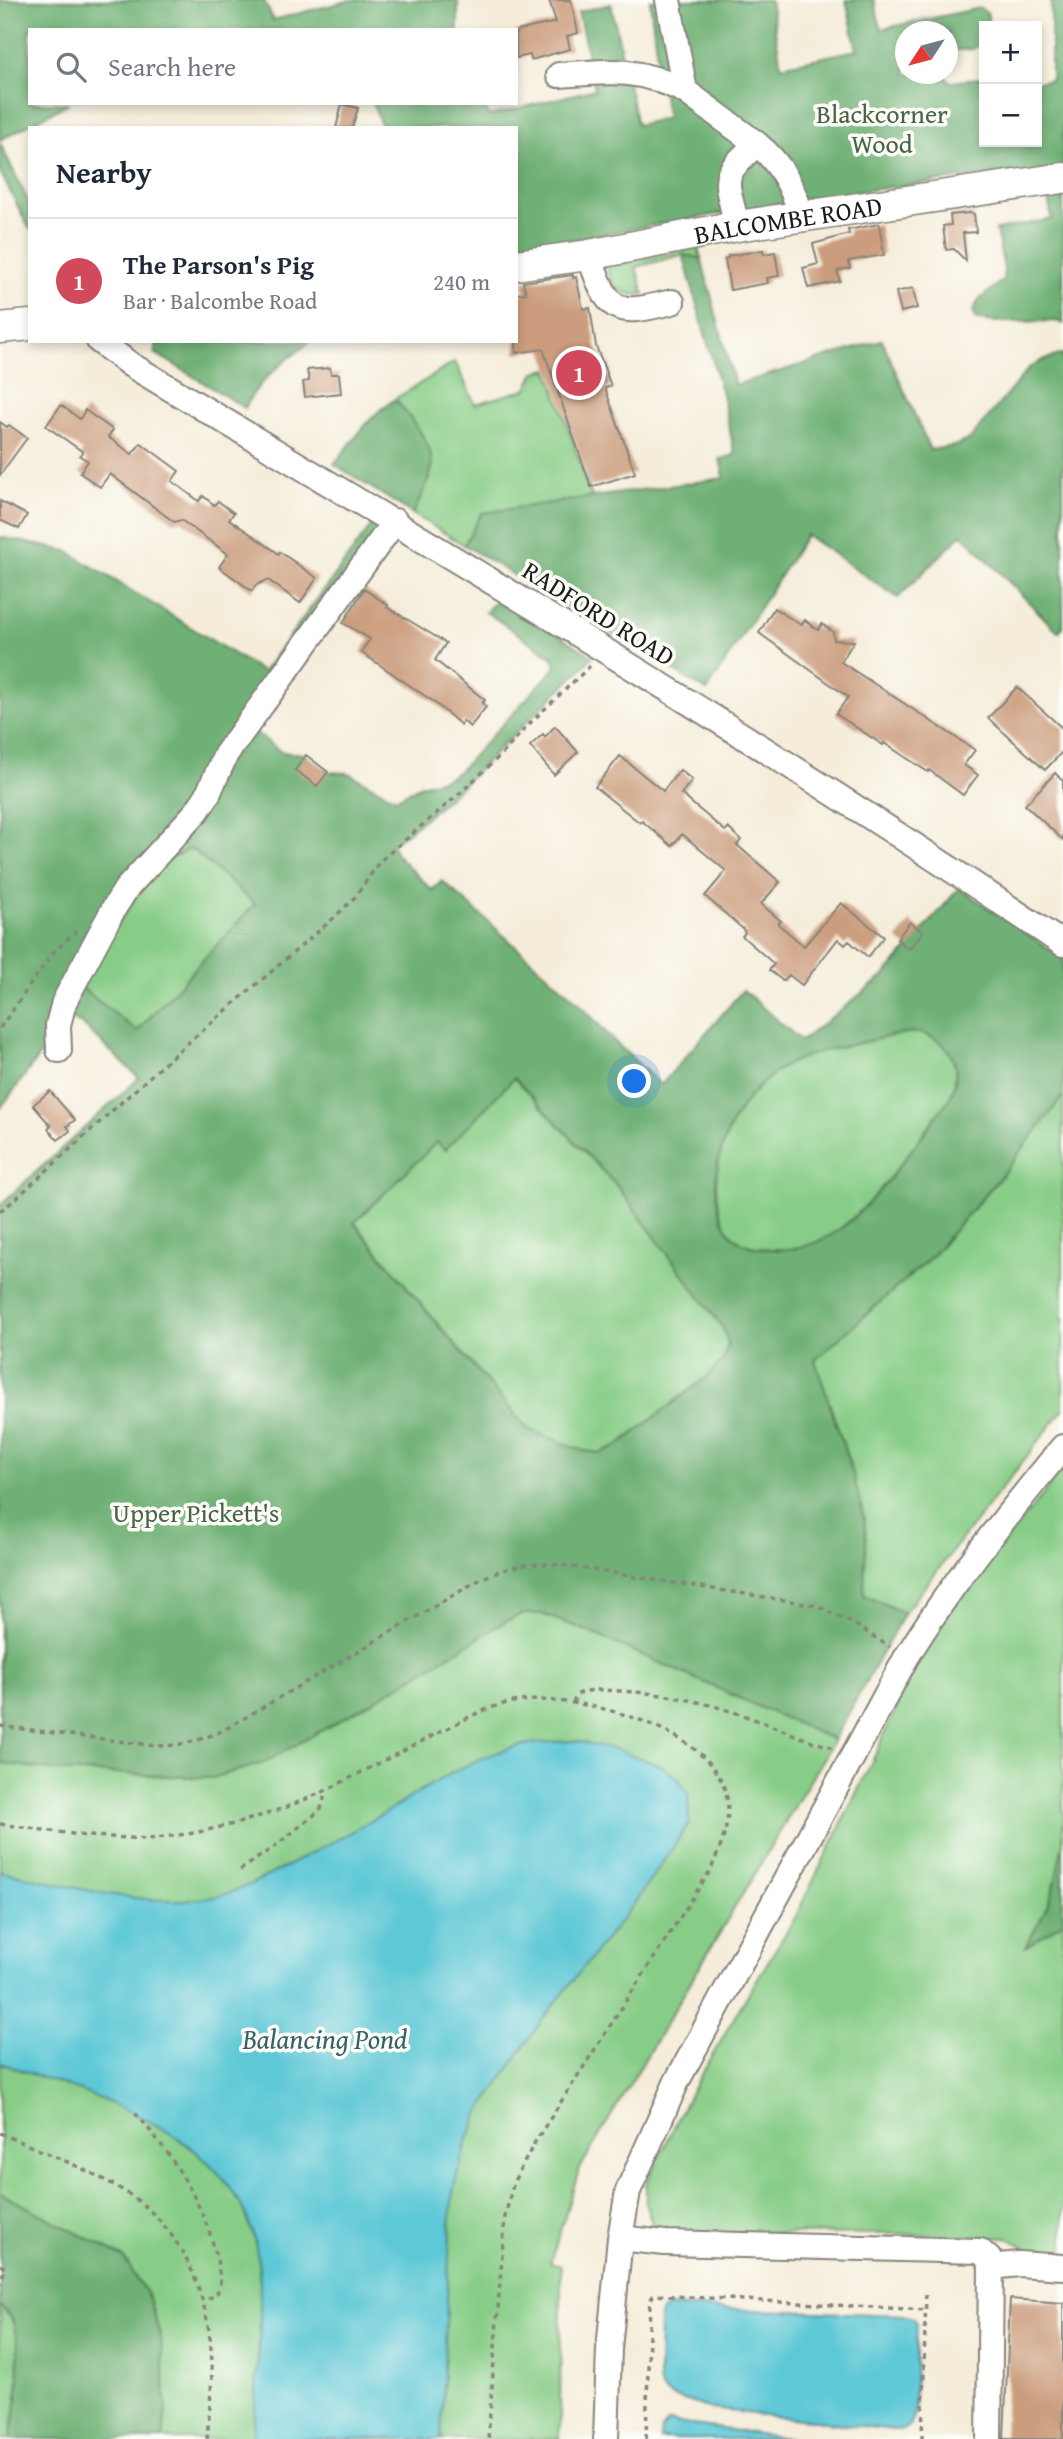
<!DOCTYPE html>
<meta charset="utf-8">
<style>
:root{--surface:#fff;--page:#f2f2f3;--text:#1f2937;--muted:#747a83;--line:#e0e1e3;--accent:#d1495b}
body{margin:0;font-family:"Gentium Book Plus",serif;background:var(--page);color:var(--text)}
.controls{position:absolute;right:21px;top:21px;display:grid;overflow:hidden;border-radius:0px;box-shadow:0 4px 10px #0003}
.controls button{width:63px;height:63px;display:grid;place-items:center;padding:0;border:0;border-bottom:2px solid var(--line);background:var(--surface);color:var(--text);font:35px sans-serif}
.compass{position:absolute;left:895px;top:21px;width:63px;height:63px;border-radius:50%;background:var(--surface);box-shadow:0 4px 10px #0003;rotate:234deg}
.you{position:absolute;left:635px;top:1082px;width:24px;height:24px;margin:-18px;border:5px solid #fff;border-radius:50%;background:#1a73e8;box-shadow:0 0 0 10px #1a73e833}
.badge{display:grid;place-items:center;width:46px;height:46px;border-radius:50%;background:var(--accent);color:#fff;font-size:23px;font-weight:700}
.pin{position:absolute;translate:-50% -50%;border:4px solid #fff;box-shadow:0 2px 7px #0006}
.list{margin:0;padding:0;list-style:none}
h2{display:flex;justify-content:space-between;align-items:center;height:91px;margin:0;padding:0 28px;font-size:30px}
h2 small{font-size:23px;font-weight:400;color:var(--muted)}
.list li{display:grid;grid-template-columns:46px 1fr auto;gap:21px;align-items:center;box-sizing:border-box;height:126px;padding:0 28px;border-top:2px solid var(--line)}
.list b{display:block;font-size:26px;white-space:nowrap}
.list p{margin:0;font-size:23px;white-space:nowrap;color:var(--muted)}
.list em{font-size:23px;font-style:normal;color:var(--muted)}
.icon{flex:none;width:38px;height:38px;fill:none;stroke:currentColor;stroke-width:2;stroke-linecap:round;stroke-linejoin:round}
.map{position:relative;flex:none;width:1063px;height:2439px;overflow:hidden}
.search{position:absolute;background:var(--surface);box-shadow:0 4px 10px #0003;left:28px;top:28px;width:490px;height:77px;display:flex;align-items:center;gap:18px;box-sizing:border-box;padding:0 24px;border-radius:0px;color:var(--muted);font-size:26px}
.panel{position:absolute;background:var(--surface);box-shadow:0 4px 10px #0003;left:28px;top:126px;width:490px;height:217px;border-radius:0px}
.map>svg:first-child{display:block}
</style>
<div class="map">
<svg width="1063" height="2439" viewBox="0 0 1063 2439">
<rect width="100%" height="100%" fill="#fdfcf7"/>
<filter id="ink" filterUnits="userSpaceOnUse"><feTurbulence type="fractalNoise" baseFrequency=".0143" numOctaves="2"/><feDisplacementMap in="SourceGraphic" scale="14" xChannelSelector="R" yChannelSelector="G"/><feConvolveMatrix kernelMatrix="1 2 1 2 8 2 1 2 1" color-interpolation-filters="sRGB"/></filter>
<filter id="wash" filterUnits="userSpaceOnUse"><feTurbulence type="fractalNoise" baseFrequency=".00686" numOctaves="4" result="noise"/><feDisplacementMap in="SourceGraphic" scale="28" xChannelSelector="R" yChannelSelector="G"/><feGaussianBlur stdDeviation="1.57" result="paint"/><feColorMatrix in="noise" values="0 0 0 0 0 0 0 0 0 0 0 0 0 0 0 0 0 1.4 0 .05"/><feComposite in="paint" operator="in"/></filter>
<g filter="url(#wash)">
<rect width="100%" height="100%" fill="#f5edda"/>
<!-- green -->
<path fill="#88cd87" stroke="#527452" stroke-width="2" d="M698 247 701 258 683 255 636 267 644 294C623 297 609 287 607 266Z
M455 362 475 404 527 389 535 372 548 369 592 497 483 513 464 545 413 514C419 500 427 486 431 472 437 445 410 419 395 399Z
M188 849 194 851 255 904 137 1032 77 985 120 907 168 860Z
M912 1032C949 1035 966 1067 949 1099 917 1141 875 1207 831 1235 812 1247 792 1251 770 1249 742 1248 728 1240 720 1212 704 1159 739 1093 785 1066 805 1054 827 1050 850 1045 871 1041 891 1035 912 1032Z
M513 1077 617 1186 723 1328 728 1344 724 1359 708 1376 618 1445 600 1453 584 1451 529 1430 445 1333 354 1222 437 1141 445 1149Z
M1063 1096V1410L904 1613 871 1598 796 1573 674 1482 931 1257 1002 1175Z
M1063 1469V2263L1054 2262 1008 2238 893 2234 656 2233 646 2206V2184L690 2094 739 2009 796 1916 877 1751 916 1663 942 1621Z
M524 1614H542L590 1632 834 1740 579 2170 550 2263 561 2266 560 2439H163L166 2407 161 2339 149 2298 123 2257 0 2193V1763L61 1771 212 1778 263 1763 369 1704 506 1621Z
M0 2305C4 2311 11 2317 13 2323 26 2359 16 2402 11 2439H0Z"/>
<!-- forest -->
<path fill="#6eb074" stroke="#456648" stroke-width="2" fill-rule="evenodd" d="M0 0H264L273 20 351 0H458V30H30V103H69L0 140Z
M650 0H770L781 66 857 50 846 0H874L881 29 980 8 988 14V26H984V39L973 49 948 51V32H906V74H943L949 81 953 82 984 77V142H1037V82L1051 80V0H1063V324L1057 321C1042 321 986 324 976 319L973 310 979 300 1003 280 1004 269 996 230 1052 219 1047 193 1012 172 830 195 516 249V128H382L373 103H483L489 116 595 89 578 12 611 4 637 125 667 118 659 74Z
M0 143 30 205V230L0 172Z
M683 255 701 258 735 385 882 340 930 450 954 446 970 439 1029 368 1043 360 1063 354V627L1058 632 962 534 898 598 806 535 707 691 464 545 482 513 724 478 720 459 735 455 722 394Z
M156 341H311C286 361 259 378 245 408L155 353Z
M395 399C410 419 437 445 431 472 427 486 419 500 413 514L334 464 372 417Z
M374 522 384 528 243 723 281 752 303 754 328 772 348 773 393 797H399L421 785 449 777 460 770 555 668V661L552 657 486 612 498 598 593 656C573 680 549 698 528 721 484 765 442 807 392 844L396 854 432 890 442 881 447 885 577 1001 613 1040 661 1085 743 990 801 1041 885 975 959 888 1063 958V1096L1002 1175 931 1257 815 1360 854 1477 864 1519 866 1537 864 1595 904 1613 834 1740 590 1632 543 1614H524L506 1621 369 1704 263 1763 212 1778 61 1771 0 1763V1205L139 1078 82 1024 71 1019 51 1040 0 1109V537L67 551 263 672ZM188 849 194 851 255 904 137 1031 78 985 150 874 168 860ZM912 1032C949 1035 966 1067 949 1099 917 1140 875 1208 831 1235 812 1246 792 1251 770 1249 743 1248 728 1238 720 1212 704 1159 739 1093 785 1066 805 1054 827 1050 850 1045 871 1041 891 1035 912 1032ZM514 1078 617 1186 723 1328 728 1344 724 1359 708 1376 619 1445 600 1453 584 1451 529 1430 445 1333 354 1223 437 1142 445 1150Z
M1063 1845V1922L1024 1948C1036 1927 1050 1906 1055 1883 1058 1870 1059 1857 1063 1845Z
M0 2193 123 2257 149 2298 161 2339 166 2407 163 2439H11L19 2385 18 2347 13 2321 0 2305Z"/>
<!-- water -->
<path fill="#5dc8d6" stroke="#3c7279" stroke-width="2" d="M576 1741 618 1750 661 1766 677 1777 688 1793 689 1824 633 1905 542 2020 479 2113 467 2141 454 2186 451 2210 441 2439H253C256 2383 263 2324 259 2268 248 2135 103 2100 0 2063V1871C63 1884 135 1906 199 1899 231 1896 259 1880 287 1866 322 1848 356 1830 390 1810 430 1785 471 1758 518 1746 536 1742 556 1742 576 1741Z
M668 2307 903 2315 914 2318 917 2325 914 2413 911 2425 904 2429 895 2430 711 2409 671 2396 662 2390 659 2381 660 2317 661 2312Z
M668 2422 678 2423 795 2439H660L661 2430Z"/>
<g id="blocks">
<!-- building -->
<path fill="#cb9c7d" d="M549 0H571L578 33 567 36 570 49 531 60 530 55 516 58V31L556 22Z
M342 104 358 108 352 128H336Z
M969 213 974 214 976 232 963 233 966 261 954 249 946 250 943 226 951 225 950 215Z
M879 224 884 255 848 261 850 268 837 271 840 281 808 288 803 268 818 264 813 244 849 234 848 230Z
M763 250 764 254 775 252 779 276 767 278 768 283 730 290 725 259 728 258V256Z
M573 275V278L576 277 583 309 590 308 596 346 611 386 605 388 635 473 591 487 543 349 516 353V294L526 293 523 282Z
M913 288 917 308 901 312 896 292Z
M330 368 331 374H339L341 393 305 397 303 382 309 381 307 370Z
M61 405 80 419 85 410 113 430 108 437 132 454 141 443 179 471 172 481 199 501 203 496 214 505 218 501 234 513 229 519 279 554 280 552 317 578 300 603 268 580 256 585 252 591 219 567 228 554 181 520 174 522 110 474 100 487 80 473 88 461 80 456 83 452 46 426Z
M0 422 7 427 9 425 27 438 0 475Z
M0 501 27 515 19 529 0 520Z
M364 589 388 605 387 607 446 643 435 660 485 700 482 703 486 707 470 727 463 721 461 725 434 702 361 652 370 639 343 623Z
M774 608 801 625 805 620 818 630 822 624 833 632 834 640 854 641 841 662 975 750 964 765 978 775 963 795 929 770 928 772 884 743 883 745 836 714 848 697 759 633Z
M1017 687 1063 729V751L1045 770 988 718Z
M555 726 578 752 554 775 530 746 543 734 545 737Z
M306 755 328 772 317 786 295 770Z
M620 756 663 791 680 770 692 780 681 794 725 831 728 828 741 840 737 845 780 882 761 904 781 921 778 924 804 946 841 903 884 937 868 957 849 941 845 945 838 939 802 985 789 975 783 981 769 970 774 964 742 936 745 933 743 929 705 896 726 871 682 834 672 846 642 821 640 823 595 787Z
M1055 773 1063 781V840L1025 805Z
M910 922 923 932 909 949 897 939Z
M50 1091 75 1120 67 1126 70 1131 58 1140 48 1129 51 1126 33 1105Z
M1010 2299 1063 2303V2439H1004Z"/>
</g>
</g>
<g filter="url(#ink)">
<use href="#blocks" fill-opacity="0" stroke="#88847b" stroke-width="2"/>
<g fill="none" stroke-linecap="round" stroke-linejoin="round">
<defs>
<path id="minor" d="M668 0 685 91 757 144
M559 75C610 71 637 67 685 91
M737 226C726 177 718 178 757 144 782 164 792 187 802 216
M589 255C609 312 612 317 672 302
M99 341 131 365C445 553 760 739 1063 944
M59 1050 58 1025 64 1002 114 908 126 889 197 811 207 796 226 754 395 521
M991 2267 1019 2264 1063 2267
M606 2439 609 2349 620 2238
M989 2439 991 2267 989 2259 980 2251 665 2243 620 2238 628 2191 677 2081 906 1658C952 1582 1007 1515 1063 1447"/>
<g id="major">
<path id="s1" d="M516 265 589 255 737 226 1063 178"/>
<path d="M0 328 30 325"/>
</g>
</defs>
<!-- minor casing -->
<use href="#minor" stroke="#88847b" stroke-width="28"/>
<!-- major casing -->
<use href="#major" stroke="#88847b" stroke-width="33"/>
<!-- path -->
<path stroke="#88847b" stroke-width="3.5" stroke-dasharray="5 5" stroke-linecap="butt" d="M0 1028 52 954 76 931
M0 1211 12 1202 168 1060 335 917 355 897 380 861 458 795 504 752 531 722 590 666
M573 1703 576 1695C589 1688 605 1690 619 1691 666 1693 712 1703 756 1720 782 1729 806 1741 832 1747
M0 1726 157 1746C182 1746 201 1740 224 1730L479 1580C507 1566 530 1562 561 1565L815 1605 854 1624 890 1647
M0 1824 87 1836 149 1839 194 1833 238 1823 287 1807 325 1791 469 1717C486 1709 502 1703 520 1701 579 1694 717 1728 727 1799 731 1824 720 1849 710 1871L535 2142 514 2181 505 2216 488 2439
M240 1870 274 1847 319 1811 323 1805 325 1791
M135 2113C173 2155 208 2209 218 2265 220 2276 222 2287 215 2296L202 2300
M0 2133C42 2152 88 2168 127 2193 184 2229 210 2298 212 2364 212 2389 209 2414 207 2439
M0 2265 5 2268 0 2283
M646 2439 650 2300 654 2295 926 2310
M922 2439 926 2292"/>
<!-- minor -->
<use href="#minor" stroke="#fff" stroke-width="24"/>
<!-- major -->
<use href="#major" stroke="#fff" stroke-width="30"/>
</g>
</g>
<g text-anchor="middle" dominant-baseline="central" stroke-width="7" stroke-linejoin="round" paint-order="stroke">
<!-- park labels -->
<g font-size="26" fill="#476347" stroke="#fdfcf7">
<text x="882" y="113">Blackcorner<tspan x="882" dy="30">Wood</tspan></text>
<text x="196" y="1512">Upper Pickett's</text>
</g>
<!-- street labels -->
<g font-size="26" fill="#1c1c1c" stroke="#fdfcf7">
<text stroke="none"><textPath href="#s1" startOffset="276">BALCOMBE ROAD</textPath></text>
<text transform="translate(599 613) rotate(32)">RADFORD ROAD</text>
</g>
<!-- water labels -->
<g font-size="28" font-style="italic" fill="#366166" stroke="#fdfcf7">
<text x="325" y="2038">Balancing Pond</text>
</g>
</g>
</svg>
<div class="controls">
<button>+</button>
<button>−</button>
</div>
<svg class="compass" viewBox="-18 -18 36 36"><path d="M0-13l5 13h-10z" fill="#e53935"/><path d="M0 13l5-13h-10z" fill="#747a83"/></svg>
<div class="you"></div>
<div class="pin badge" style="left:579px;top:373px">1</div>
<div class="search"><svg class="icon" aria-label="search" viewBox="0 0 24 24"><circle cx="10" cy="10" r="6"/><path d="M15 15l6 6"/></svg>Search here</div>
<section class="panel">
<h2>Nearby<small></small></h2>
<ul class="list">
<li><span class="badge">1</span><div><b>The Parson's Pig</b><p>Bar · Balcombe Road</p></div><em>240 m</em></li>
</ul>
</section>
</div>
